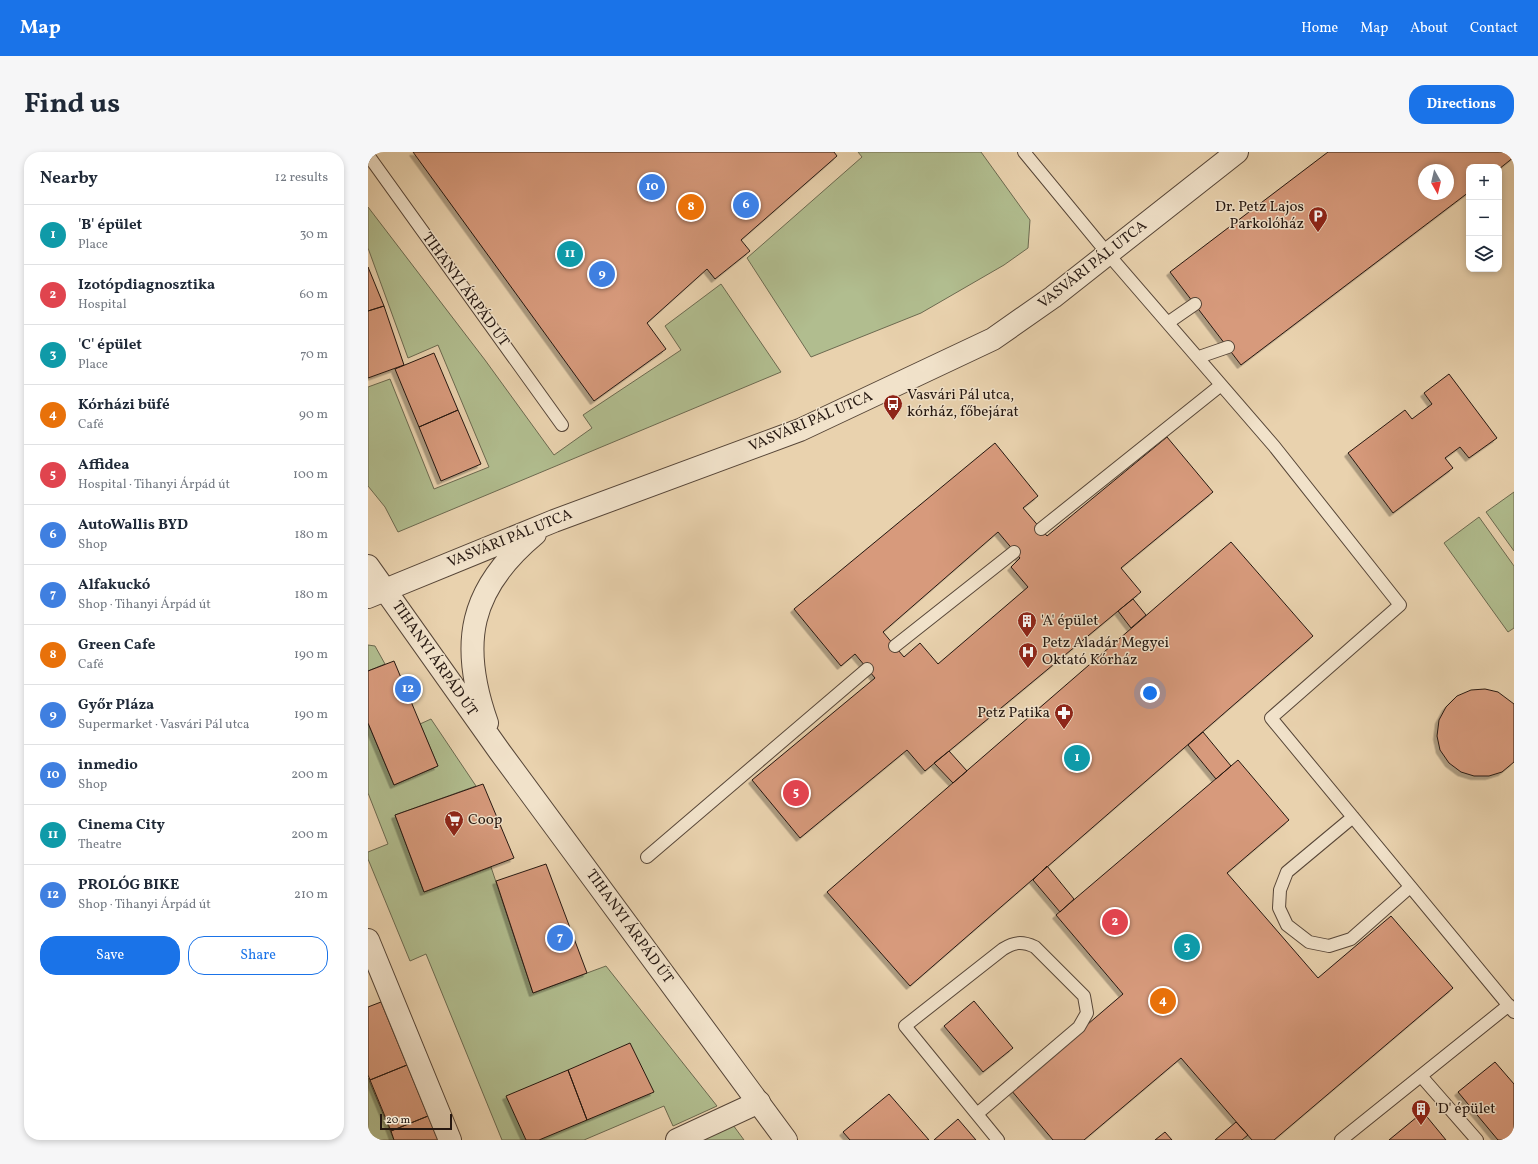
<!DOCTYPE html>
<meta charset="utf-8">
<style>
:root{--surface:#fff;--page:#f6f6f7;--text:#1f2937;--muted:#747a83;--line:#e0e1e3;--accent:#1a73e8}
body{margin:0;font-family:Vollkorn,serif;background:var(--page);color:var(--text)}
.controls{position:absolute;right:12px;top:12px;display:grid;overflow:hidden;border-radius:8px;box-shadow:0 2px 6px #0003}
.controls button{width:36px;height:36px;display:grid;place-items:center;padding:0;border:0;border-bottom:1px solid var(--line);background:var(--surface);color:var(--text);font:20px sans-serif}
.compass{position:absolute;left:1050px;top:12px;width:36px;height:36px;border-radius:50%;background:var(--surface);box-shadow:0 2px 6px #0003;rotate:172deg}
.scale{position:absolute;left:12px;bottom:10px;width:72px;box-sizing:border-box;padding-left:4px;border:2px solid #261811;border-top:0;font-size:11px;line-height:14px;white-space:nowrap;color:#261811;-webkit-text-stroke:3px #f1e2ca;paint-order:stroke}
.you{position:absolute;left:782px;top:541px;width:14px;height:14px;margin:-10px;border:3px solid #fff;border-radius:50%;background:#1a73e8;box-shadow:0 0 0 6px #1a73e833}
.badge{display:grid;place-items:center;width:26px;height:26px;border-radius:50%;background:var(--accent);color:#fff;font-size:13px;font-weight:700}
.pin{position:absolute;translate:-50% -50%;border:2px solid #fff;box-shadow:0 1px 4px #0006}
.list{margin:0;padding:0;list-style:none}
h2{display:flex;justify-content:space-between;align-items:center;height:52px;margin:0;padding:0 16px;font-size:17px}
h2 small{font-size:13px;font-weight:400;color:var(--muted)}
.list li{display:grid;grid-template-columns:26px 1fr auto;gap:12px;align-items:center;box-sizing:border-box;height:60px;padding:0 16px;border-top:1px solid var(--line)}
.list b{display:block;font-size:15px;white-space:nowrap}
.list p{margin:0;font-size:13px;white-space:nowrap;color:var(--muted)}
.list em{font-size:13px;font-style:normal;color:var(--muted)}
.actions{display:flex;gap:8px;padding:12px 16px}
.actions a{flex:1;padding:9px 0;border:1px solid var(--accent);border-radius:16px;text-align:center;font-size:14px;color:var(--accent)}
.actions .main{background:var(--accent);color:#fff}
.icon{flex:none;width:22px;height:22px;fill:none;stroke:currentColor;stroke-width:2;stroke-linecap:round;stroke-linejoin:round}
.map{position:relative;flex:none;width:1146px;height:988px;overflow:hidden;border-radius:16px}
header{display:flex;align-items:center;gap:24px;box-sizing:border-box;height:56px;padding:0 20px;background:var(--accent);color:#fff}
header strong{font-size:19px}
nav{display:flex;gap:22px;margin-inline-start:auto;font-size:14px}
.intro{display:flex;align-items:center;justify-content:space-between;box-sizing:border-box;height:96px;padding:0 24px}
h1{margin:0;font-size:28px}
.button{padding:10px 18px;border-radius:16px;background:var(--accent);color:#fff;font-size:14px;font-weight:700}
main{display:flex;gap:24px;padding:0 24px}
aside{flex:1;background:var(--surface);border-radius:16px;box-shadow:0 2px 6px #0003}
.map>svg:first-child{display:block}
</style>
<header>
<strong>Map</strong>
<nav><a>Home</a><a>Map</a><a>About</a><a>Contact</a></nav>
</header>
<div class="intro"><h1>Find us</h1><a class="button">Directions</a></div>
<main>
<aside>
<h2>Nearby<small>12 results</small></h2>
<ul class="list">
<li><span class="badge" style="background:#0f9aa8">1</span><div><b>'B' épület</b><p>Place</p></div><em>30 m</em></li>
<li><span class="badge" style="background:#e0444e">2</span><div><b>Izotópdiagnosztika</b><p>Hospital</p></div><em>60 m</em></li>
<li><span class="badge" style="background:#0f9aa8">3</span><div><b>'C' épület</b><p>Place</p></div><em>70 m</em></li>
<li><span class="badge" style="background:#e8710a">4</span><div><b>Kórházi büfé</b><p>Café</p></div><em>90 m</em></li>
<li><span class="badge" style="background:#e0444e">5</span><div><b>Affidea</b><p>Hospital · Tihanyi Árpád út</p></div><em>100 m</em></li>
<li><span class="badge" style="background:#3f7fe0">6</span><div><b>AutoWallis BYD</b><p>Shop</p></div><em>180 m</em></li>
<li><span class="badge" style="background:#3f7fe0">7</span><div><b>Alfakuckó</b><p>Shop · Tihanyi Árpád út</p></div><em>180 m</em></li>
<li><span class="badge" style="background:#e8710a">8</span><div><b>Green Cafe</b><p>Café</p></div><em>190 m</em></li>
<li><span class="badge" style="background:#3f7fe0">9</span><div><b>Győr Pláza</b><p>Supermarket · Vasvári Pál utca</p></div><em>190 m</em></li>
<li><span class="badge" style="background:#3f7fe0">10</span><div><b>inmedio</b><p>Shop</p></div><em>200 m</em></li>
<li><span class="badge" style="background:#0f9aa8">11</span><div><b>Cinema City</b><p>Theatre</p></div><em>200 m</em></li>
<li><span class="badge" style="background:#3f7fe0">12</span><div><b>PROLÓG BIKE</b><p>Shop · Tihanyi Árpád út</p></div><em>210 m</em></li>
</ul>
<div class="actions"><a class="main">Save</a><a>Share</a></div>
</aside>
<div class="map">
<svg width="1146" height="988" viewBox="0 0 1146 988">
<defs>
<filter id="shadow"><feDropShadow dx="-3.5" dy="3.5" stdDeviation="0" flood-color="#0004"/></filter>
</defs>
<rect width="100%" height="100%" fill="#e9d2ae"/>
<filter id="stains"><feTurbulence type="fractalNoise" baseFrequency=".005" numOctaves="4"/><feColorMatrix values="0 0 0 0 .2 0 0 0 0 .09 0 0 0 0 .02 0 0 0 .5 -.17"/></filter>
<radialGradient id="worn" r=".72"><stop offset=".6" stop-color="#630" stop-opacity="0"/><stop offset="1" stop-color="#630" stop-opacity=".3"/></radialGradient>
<!-- green -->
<path fill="#b1bd8f" stroke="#6c6a50" d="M490 0H613L662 68 660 96 636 113 553 161 443 205 379 106 494 5Z
M0 55 117 208 186 303 224 276 215 263 313 198 297 174 353 132 413 220 30 380 17 355 0 334V235L22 227 66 337 121 315 70 193 40 206 0 96Z
M1146 340V399L1118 360Z
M1111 365 1146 414V476L1140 480 1076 391Z
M0 493 7 494 17 512 0 519Z
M63 567 108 634 27 663 56 740 123 715 165 841 238 814 349 954 305 974 296 954 216 988H134L58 802 42 809 0 707V700L20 692 0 641V571L26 633 70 614 52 572Z
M0 926 26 988H0Z
M365 973 376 988H334Z"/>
<!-- building -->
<path fill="#d79a7b" stroke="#261811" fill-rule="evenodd" filter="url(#shadow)" d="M45 0H466L469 4 373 88 382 99 347 127 339 117 279 171 298 197 226 249Z
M960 0H1146V5L1131 17V15H1101V40L873 213 802 120ZM1056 18H1080V42H1056Z
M0 115 16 154 0 159Z
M16 154 36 213 0 226V159Z
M66 201 90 258 51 275 27 217Z
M1081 222 1129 286 1101 306 1092 295 1077 306 1085 316 1025 361 980 301 1037 258 1044 267 1064 252 1056 241Z
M90 258 113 312 73 329 51 275Z
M799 285 845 340 753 416 773 440 557 619 539 598 432 686 384 628 507 526 487 502 473 514 426 457 627 291 670 344 655 356 679 384ZM630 380 652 406 643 415 660 435 570 512 552 491 536 505 515 480Z
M863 390 945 484 542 834 459 740Z
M765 447 778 463 763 476 750 459Z
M26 509 70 614 26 633 0 571V519Z
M1117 537 1130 540 1146 552V610L1134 620 1121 624H1106L1093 620 1081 611 1072 598 1069 584 1071 568 1078 555 1089 544 1103 538Z
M835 580 863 614 848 627 820 593Z
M581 599 599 619 585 631 566 611Z
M870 608 921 668 859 721 950 826 1023 764 1085 836 906 988H884L813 906 716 988H685L643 938 755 842 688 763Z
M115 632 146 706 56 740 27 663Z
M178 712 219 821 165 841 128 729Z
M679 714 706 747 692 760 665 728Z
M606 849 645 896 615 920 576 874Z
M13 850 39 913 2 928 0 923V855Z
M262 891 286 940 219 968 200 918Z
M1127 910 1146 932V988H1130L1090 940Z
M39 913 60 964 23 979 2 928Z
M200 918 219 968 171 988H158L138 944Z
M521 942 561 988H482L475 980Z
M1055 960 1078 988H1021Z
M60 964 70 988H26L23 979Z
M590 967 608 988H566Z
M868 970 880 983 874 988H847Z
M797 980 804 988H787Z"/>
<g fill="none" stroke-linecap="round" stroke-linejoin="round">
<defs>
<path id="service" d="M656 0 740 102 906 294 1032 453 903 566 1146 860
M0 3 194 273
M801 170 827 152
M831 205 860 195
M673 377 853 233
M527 494 646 400
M985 665 919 720 912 738 911 756 919 773 941 790 961 794 983 787 1042 735
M279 705 499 517
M1053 924 1109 988
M609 962 711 875 719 861 716 844 667 795C654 789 646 790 635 797L537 874 630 988
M973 988 1141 853"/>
<path id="minor" d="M0 788 82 988
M309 988 391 950"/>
<path id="tertiary" d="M0 414 132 600 418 988
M0 445 186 369 432 278 625 187 685 145 869 0
M119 571C91 492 101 437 167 382"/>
</defs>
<!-- service casing -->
<use href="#service" stroke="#574638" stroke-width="14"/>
<!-- minor casing -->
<use href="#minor" stroke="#574638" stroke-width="24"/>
<!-- tertiary casing -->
<use href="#tertiary" stroke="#574638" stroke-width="24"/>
<!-- service -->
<use href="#service" stroke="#f1e2ca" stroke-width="12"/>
<!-- minor -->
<use href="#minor" stroke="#f1e2ca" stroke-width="22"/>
<!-- tertiary -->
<use href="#tertiary" stroke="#f1e2ca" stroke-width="22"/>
</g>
<!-- icons -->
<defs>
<symbol id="parking-pin" viewBox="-11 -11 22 30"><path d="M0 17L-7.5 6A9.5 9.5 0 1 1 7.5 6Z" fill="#8f2418" stroke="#f1e2ca"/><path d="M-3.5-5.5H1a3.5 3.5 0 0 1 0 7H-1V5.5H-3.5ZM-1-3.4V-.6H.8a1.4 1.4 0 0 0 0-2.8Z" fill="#fff"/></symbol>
<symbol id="bus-pin" viewBox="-11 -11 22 30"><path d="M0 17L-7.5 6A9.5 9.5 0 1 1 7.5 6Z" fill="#8f2418" stroke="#f1e2ca"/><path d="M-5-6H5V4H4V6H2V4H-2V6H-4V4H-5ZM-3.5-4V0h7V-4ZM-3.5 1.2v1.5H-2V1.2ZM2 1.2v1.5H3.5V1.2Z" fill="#fff"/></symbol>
<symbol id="building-pin" viewBox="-11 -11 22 30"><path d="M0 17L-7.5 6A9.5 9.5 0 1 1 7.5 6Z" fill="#8f2418" stroke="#f1e2ca"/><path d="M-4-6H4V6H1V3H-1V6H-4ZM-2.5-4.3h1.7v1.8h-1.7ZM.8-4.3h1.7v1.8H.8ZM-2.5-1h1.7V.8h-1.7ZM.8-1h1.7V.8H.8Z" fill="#fff"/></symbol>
<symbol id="hospital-pin" viewBox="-11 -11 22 30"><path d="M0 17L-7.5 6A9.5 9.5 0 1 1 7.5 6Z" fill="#8f2418" stroke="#f1e2ca"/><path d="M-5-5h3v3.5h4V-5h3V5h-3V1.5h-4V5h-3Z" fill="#fff"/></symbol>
<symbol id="pharmacy-pin" viewBox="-11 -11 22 30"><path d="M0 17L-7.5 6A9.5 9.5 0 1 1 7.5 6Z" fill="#8f2418" stroke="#f1e2ca"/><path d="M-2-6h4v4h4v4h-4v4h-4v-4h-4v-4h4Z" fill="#fff"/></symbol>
<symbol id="supermarket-pin" viewBox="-11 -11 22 30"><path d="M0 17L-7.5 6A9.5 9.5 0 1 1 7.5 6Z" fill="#8f2418" stroke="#f1e2ca"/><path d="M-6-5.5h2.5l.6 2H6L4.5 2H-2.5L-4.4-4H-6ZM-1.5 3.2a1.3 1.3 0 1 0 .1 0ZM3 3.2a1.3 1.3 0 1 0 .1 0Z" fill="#fff"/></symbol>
</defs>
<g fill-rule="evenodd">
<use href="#parking-pin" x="939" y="53" width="22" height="30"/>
<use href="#bus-pin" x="514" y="241" width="22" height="30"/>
<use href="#building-pin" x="648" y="458" width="22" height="30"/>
<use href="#hospital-pin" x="649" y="489" width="22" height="30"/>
<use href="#pharmacy-pin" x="685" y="550" width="22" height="30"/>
<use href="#supermarket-pin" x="75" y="657" width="22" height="30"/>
<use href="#building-pin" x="1042" y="946" width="22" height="30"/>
</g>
<g text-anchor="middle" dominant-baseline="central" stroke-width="3" stroke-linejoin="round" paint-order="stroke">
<!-- poi labels -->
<g font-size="15" fill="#261811" stroke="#f1e2ca" text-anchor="start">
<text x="936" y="55" text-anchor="end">Dr. Petz Lajos<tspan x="936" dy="17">Parkolóház</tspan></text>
<text x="539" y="243">Vasvári Pál utca,<tspan x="539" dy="17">kórház, főbejárat</tspan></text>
<text x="673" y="469">'A' épület</text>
<text x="674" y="491">Petz Aladár Megyei<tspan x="674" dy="17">Oktató Kórház</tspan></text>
<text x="682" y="561" text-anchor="end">Petz Patika</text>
<text x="100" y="668">Coop</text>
<text x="1067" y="957">'D' épület</text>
</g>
<!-- street labels -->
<g font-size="15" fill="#261811" stroke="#f1e2ca">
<text transform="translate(725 113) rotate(-38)">VASVÁRI PÁL UTCA</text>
<text transform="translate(97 138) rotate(54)">TIHANYI ÁRPÁD ÚT</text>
<text transform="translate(443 270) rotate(-23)">VASVÁRI PÁL UTCA</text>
<text transform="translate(142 387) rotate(-22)">VASVÁRI PÁL UTCA</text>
<text transform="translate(66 507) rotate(55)">TIHANYI ÁRPÁD ÚT</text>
<text transform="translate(261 775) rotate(54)">TIHANYI ÁRPÁD ÚT</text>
</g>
</g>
<rect width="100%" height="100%" filter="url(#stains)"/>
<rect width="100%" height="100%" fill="url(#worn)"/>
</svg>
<div class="controls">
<button>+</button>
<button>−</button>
<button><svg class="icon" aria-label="layers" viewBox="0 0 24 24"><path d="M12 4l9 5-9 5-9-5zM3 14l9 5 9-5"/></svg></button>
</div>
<svg class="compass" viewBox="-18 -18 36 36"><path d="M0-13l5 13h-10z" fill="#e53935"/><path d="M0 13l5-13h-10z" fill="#747a83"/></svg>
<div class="scale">20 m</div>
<div class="you"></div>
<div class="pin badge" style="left:709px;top:606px;background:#0f9aa8">1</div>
<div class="pin badge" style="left:747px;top:770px;background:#e0444e">2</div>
<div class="pin badge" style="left:819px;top:795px;background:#0f9aa8">3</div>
<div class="pin badge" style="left:795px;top:849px;background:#e8710a">4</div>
<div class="pin badge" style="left:428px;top:641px;background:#e0444e">5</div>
<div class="pin badge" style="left:378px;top:53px;background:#3f7fe0">6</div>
<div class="pin badge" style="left:192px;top:786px;background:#3f7fe0">7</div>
<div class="pin badge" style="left:323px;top:55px;background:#e8710a">8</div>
<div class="pin badge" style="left:234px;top:122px;background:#3f7fe0">9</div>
<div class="pin badge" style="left:284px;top:35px;background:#3f7fe0">10</div>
<div class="pin badge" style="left:202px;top:102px;background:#0f9aa8">11</div>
<div class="pin badge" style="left:40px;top:537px;background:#3f7fe0">12</div>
</div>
</main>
